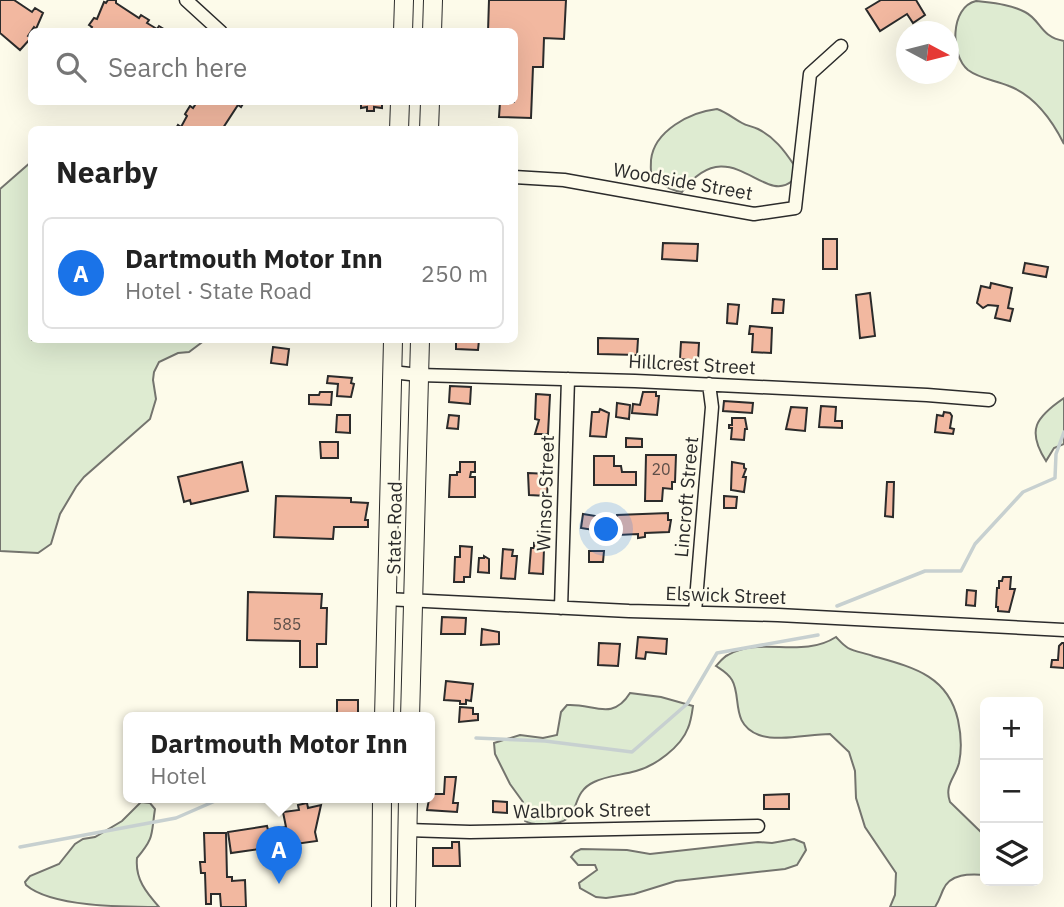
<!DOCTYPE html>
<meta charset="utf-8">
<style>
:root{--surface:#fff;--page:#f6f6f6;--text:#222;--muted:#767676;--line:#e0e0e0;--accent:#1a73e8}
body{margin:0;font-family:"IBM Plex Sans",sans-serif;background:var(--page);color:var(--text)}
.controls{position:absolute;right:21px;bottom:21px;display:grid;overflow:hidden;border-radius:10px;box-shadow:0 7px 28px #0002}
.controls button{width:63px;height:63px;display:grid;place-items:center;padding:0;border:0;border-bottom:2px solid var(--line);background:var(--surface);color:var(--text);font:35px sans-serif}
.compass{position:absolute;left:896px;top:21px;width:63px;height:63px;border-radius:50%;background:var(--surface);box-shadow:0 7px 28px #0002;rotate:97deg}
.you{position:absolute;left:607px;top:530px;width:24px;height:24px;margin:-18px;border:5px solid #fff;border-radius:50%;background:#1a73e8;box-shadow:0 0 0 10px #1a73e833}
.badge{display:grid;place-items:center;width:46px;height:46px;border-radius:50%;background:var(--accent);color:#fff;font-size:23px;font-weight:700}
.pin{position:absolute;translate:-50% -58px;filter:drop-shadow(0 2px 4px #0008)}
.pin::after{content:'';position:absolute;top:37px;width:24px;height:21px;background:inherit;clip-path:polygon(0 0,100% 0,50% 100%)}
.popup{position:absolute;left:123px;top:712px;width:312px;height:91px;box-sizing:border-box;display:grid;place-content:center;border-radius:10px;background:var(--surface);filter:drop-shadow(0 2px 5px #0005);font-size:23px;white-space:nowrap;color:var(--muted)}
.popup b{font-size:26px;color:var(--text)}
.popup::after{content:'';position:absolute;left:50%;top:100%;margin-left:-14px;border:14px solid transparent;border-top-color:var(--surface)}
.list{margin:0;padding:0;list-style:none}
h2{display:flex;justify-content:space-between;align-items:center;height:91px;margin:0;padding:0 28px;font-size:30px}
h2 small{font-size:23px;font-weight:400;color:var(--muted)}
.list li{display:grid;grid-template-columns:46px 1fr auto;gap:21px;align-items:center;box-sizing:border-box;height:112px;margin:0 14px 14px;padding:0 14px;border:2px solid var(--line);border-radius:10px}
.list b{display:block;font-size:26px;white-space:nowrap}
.list p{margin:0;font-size:23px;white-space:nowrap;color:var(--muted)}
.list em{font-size:23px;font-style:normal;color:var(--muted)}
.icon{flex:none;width:38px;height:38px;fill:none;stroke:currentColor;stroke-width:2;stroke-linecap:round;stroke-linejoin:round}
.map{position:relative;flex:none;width:1064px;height:907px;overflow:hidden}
.search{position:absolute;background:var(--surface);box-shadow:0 7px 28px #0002;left:28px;top:28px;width:490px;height:77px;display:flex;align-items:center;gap:18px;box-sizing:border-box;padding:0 24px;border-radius:10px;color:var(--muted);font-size:26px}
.panel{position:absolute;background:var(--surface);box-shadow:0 7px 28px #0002;left:28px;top:126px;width:490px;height:217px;border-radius:10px}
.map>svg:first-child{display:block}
</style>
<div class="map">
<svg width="1064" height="907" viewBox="0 0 1064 907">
<rect width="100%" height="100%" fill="#fdfbea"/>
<!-- green -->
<path fill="#deebd1" stroke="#74746e" stroke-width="2" d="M976 1C992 3 1010 4 1025 12 1041 20 1040 37 1064 41V144C1052 120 1035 96 1009 86 995 80 980 79 968 70 950 55 950 7 976 1Z
M717 109C726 112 733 118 742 123 747 126 752 126 758 129 774 137 784 150 794 165L792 181C763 206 729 129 682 192 671 191 666 186 657 180 649 174 651 170 651 160 654 131 690 112 717 109Z
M31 162 32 340H205L189 352 178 353 159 362 154 372 153 380 156 399 150 419 84 477 76 487 60 514 51 544 38 553 0 551V189Z
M1064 398V444L1054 448 1046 461C1026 430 1036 417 1064 398Z
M836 637C839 640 843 645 848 648 855 652 866 653 873 656 912 667 948 675 958 720 961 734 962 749 959 763 955 778 944 785 950 802L985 836V875C970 874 950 873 943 890 940 897 939 901 935 907H890L895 895 896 873 865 827 856 798 855 771 849 752 830 734C810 734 778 742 759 735 730 724 742 697 732 680 728 673 722 670 716 666 719 663 723 657 728 655 760 636 802 659 836 637Z
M630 693 661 697 693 706C692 713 691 721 688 728 681 747 655 766 636 771 622 775 606 776 594 782 566 795 586 824 546 824 538 824 532 825 525 821L523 802 510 784 495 754 494 743 520 735 543 738 557 735 561 712 567 705C593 703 612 722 630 693Z
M141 802 150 803 155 809C151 834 155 837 137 858 135 879 146 892 159 907 124 907 51 907 26 885L25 882 30 876 59 864 75 844 83 839 95 837 122 821Z
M794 839 804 843 806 850 797 865 785 869 676 881 634 894 606 898 596 897 580 888 579 883 597 870 595 865H578L571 857 575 852 581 849 627 850 650 854 758 842 772 843Z"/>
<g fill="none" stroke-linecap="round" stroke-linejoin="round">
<!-- stream -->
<path stroke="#c7d0d0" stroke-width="3.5" d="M837 606 925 571H961L975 544 1023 492 1055 478 1056 454 1064 432
M476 738 545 741 632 752 687 704 717 653 818 635
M20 847 176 818 222 798"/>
</g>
<!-- building -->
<path fill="#f2b8a0" stroke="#2b2b2b" stroke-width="2" d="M0 0H14L32 12 35 8 43 13 36 29 34 27 28 36 31 38 20 50 0 33Z
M108 0H116V3L139 18 141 15 149 20 147 23 157 29 159 26 167 31 89 32 92 27 89 25 94 18 97 19 104 2 106 3Z
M489 0H566L564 39 544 38 543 67H533L531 118 499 117 500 102H514V32H488Z
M881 0H916L925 15 913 23 907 14 880 31 866 9Z
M197 102H244L241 107 238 105 223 128 226 130H175L178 125 181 127 187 116 185 114 190 106 193 108Z
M361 102H382V108L374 107V111H367V107L361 108Z
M823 239H837V269H823Z
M663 243 698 244 697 261 662 259Z
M1025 263 1048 267 1046 277 1023 273Z
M991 283 1012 288 1008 308 1013 309 1010 321 995 318 998 306 988 305 983 308 977 303 981 286 990 288Z
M870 293 875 336 860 338 856 295Z
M773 299 784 300 783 313H772Z
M728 304 739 305 737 324 727 323Z
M750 326 772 328 771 353 752 352 753 334H749Z
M598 338 638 339 637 355 598 354Z
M456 340H479L478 350 456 349Z
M681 342 699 343 698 361 680 359Z
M273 347 289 349 287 365 271 363Z
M328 376 352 378 351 383 354 384 351 397 337 396 338 384 327 383Z
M450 386 471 387 470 404 449 402Z
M320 392H332L331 405 309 404V395H319Z
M643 392H656V396H659L657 415 632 413 633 404 640 405Z
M536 394 550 395 548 434H535L539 420 535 419Z
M724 401 753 403 752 413 723 411Z
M617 403 630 405 629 419 616 417Z
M821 406 836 407 835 421H842V428L819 427Z
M791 407 807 408 805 431 786 429Z
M600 409 609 413 606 437 590 436 592 412H599Z
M944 412 950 413 952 416 950 428 954 429 953 434 935 432 937 415 943 416Z
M337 415H350V433L336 432Z
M449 415 459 416 458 429 447 428Z
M732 418H745L747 429H745L744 440 731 439 732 428H729V425H732Z
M626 438 642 439V447H626Z
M320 442H338V458H321Z
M646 455H676L675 482H672V489L663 488 662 501H645Z
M594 456H614V466H621L622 472H636V485H594Z
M242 462 248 491 191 504 190 500 184 502 178 477Z
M460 462H475V472H471L470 477H475V497H449L450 475H457V472H460Z
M732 462 744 464V468L746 469 743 477H746L744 492 731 490Z
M528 473 548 474 547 496 529 495Z
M887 482H894L893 517 885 516Z
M276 496 351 498V502L368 503 365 520H368V527H334L333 539 274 537Z
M724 496 737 497 736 508H724Z
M668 513V520H671L669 532 645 533V537L638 538V534L618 535 617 515Z
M583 514 602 517 600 531 581 528Z
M534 543 540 544V548L544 549 543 574 529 573 531 548H534Z
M460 546 472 547 470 577H464V582H454L455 557H460Z
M503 549 513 550 512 556H517L515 579 501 578Z
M589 551H604L603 562H589Z
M484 556 489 559V573L478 572 479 558H484Z
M1003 577H1011L1010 589H1015L1009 612 998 611V607H996L997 588H999V581H1002Z
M967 590 976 591 975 606 966 605Z
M248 592 322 594 321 608H327L326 644H317V667H300V641L247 640Z
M442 617 466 618 465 634H441Z
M482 629 499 632V644L481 645Z
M638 637 667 639 666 654 646 652 645 659 636 658Z
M599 643 620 644 618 666 598 665Z
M1062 643H1064V668L1051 667 1052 660H1058L1059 646Z
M446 681 473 684 471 701 466 700V704H460V701L444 700Z
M337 700H358V718H337Z
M460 707 473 708V714H478V720L459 722Z
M445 777H456L453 803H458L457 812 427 810 430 794H444Z
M789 794V809H764V795Z
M493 801 507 802V813L493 812Z
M307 803 308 808 321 805 315 832 317 841 231 853 228 832 267 826 268 830 286 827 283 812 299 810 298 805Z
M204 833H226L227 877H232V881L245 880 246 907H221L220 894H211V904H206L205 873H201L200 862H205Z
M452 842H459L460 866H433V848H452Z"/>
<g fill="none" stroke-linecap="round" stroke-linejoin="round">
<defs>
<path id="minor" d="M186 0 221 32
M514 177 564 180 754 214 795 208 810 74 841 46
M392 372 419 375 635 381 927 395 989 400
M386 599 629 611 778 615 1064 630
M561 608 568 379
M695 612 712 407 709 384
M407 830 470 832 758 826"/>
<path id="primary" d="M403 32 404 0
M432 32 433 0
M399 130 400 102
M429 130 430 102
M384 718 393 340
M410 718 420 340
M381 907 382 798
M406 907 408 798"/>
</defs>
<!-- minor casing -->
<use href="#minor" stroke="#2b2b2b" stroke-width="15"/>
<!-- primary casing -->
<use href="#primary" stroke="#2b2b2b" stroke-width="20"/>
<!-- minor -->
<use href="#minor" stroke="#fdfbea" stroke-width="12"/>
<!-- primary -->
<use href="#primary" stroke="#fdfbea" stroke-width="18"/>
</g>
<g text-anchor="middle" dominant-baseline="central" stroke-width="5" stroke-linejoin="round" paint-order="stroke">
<!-- number labels -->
<g font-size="16" fill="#5d4e48">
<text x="661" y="469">20</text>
<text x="287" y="624">585</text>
</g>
<!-- street labels -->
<g font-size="19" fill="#2b2b2b" stroke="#fdfbea">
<text transform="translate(683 181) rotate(10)">Woodside Street</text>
<text transform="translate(692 364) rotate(3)">Hillcrest Street</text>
<text transform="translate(545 493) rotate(-88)">Winsor Street</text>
<text transform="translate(686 497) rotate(-85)">Lincroft Street</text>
<text transform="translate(394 528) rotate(-89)">State Road</text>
<text transform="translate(726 595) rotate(2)">Elswick Street</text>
<text transform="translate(582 810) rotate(-1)">Walbrook Street</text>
</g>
</g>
</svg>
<div class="controls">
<button>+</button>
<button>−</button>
<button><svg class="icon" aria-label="layers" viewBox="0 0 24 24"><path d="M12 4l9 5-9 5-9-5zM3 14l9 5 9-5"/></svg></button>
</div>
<svg class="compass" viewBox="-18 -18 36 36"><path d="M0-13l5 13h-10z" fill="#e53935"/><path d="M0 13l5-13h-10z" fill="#767676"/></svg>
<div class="you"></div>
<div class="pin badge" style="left:279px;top:884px">A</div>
<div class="popup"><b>Dartmouth Motor Inn</b>Hotel</div>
<div class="search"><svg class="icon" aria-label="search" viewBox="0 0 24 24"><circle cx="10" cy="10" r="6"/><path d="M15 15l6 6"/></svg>Search here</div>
<section class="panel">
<h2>Nearby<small></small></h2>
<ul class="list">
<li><span class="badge">A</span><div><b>Dartmouth Motor Inn</b><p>Hotel · State Road</p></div><em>250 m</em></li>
</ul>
</section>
</div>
